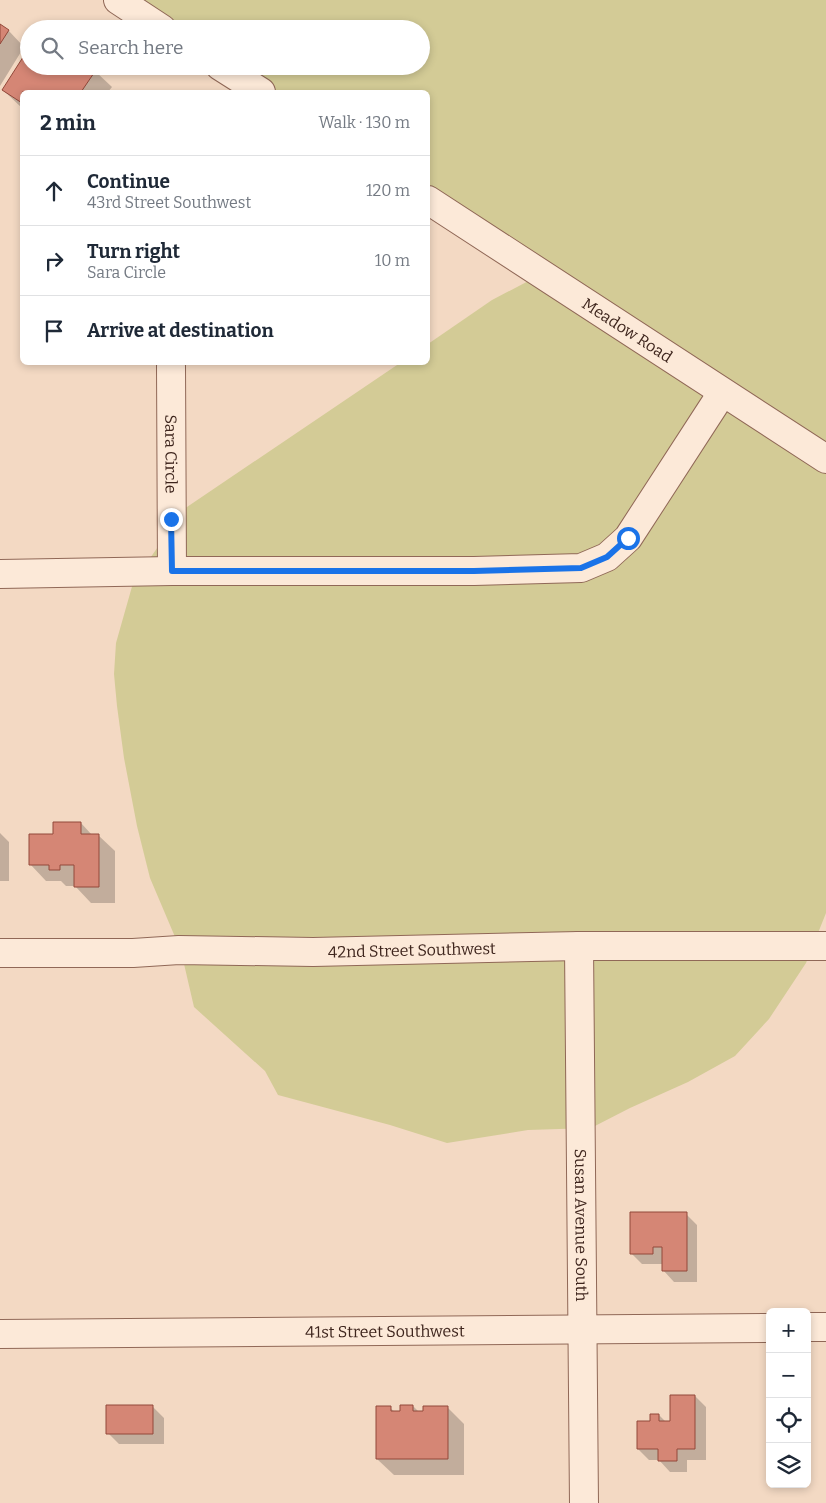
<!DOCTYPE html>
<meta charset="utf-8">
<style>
:root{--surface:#fff;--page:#f6f6f7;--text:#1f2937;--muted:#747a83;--line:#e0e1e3}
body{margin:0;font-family:Bitter,serif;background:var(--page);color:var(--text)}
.controls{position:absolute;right:15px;bottom:15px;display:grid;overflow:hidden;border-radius:8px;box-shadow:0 2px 8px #0003}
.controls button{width:45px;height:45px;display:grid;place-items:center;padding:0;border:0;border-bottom:1px solid var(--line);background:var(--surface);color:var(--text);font:25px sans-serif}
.stop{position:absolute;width:15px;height:15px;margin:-11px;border:4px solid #1a73e8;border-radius:50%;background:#fff}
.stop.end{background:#1a73e8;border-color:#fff;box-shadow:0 1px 5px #0008}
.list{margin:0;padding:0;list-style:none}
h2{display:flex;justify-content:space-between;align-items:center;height:65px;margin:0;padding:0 20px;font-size:21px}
h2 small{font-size:16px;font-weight:400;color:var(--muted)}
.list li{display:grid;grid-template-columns:32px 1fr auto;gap:15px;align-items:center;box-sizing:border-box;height:70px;padding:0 20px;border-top:1px solid var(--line)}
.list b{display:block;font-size:19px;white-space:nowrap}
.list p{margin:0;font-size:16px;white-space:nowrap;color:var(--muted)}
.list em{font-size:16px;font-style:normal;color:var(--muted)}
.icon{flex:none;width:28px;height:28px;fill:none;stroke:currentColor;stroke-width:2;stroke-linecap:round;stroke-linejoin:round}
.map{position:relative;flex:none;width:826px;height:1503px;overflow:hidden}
.search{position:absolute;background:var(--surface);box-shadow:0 2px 8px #0003;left:20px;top:20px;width:410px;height:55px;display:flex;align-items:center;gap:12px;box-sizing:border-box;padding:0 18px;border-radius:28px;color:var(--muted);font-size:19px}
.panel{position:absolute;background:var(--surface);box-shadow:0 2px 8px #0003;left:20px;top:90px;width:410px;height:275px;border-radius:8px}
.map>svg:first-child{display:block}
</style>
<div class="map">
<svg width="826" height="1503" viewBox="0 0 826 1503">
<rect width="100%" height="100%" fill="#f3d9c3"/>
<!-- green -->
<path fill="#d3cb96" d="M119 0H826V913L806 963 769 1019 735 1056 688 1082 630 1108 591 1128 528 1130 447 1143 390 1125 278 1095 265 1071 194 1007 181 951 150 878 137 826 124 758 117 706 114 674 116 643 133 583 184 509 400 363 428 362V344L492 300 536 277 428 205V92H258L219 66H421V29H162Z"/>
<!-- shadow -->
<path fill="#0003" d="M0 25 8 30 24 47 0 86Z
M29 66 64 73 95 71 112 87 108 92H22V108L3 90Z
M81 823 92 835H98L115 851V903H91L75 886H66L61 881H46L30 864 54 835Z
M0 833 9 842V881H0Z
M686 1214 697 1225V1282H674L663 1270V1264H642L631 1253Z
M695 1396 706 1407V1460H687V1472H670L659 1460H649L638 1449 651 1422 659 1415 666 1422H671Z
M413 1406 419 1412 448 1408 464 1424V1475H394L377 1459 390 1408 395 1412H402Z
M153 1407 164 1418V1444H119L108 1433Z"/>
<!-- building -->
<path fill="#d58675" stroke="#92483a" d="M0 24 9 30 0 44Z
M25 54 29 57V66H56L64 71 67 66H91L96 70 81 92H22V103L2 90Z
M53 822H81V834H99V887H74V865H60V870H49V865H29V834H53Z
M630 1212H687V1271H662V1247H653V1254H630Z
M670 1395H695V1449H677V1461H658V1449H637V1421H650V1414H659V1421H670Z
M106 1405H153V1434H106Z
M400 1405H413V1411H423V1406H448V1459H376V1406H391V1411H400Z"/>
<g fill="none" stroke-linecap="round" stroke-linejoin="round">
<defs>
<g id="street">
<path d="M118 0 162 29"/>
<path d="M220 66 261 92"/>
<path id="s1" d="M428 200 826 459"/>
<path id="s2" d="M171 366 172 571"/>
<path d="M0 574 172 571H474L581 568 607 557 628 538 722 393"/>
<path id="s3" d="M579 946 584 1503"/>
<path id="s4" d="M0 953H133L179 950 313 952 579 946H826"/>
<path d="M807 1327H826"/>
<path id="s5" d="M0 1334 770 1328"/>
</g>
</defs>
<!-- street casing -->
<use href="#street" stroke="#906857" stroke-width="30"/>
<!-- street -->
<use href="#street" stroke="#fce9d8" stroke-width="28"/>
</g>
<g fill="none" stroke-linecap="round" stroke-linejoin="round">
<!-- route -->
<path stroke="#1a73e8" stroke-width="6" d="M171 519 172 571H474L581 568 607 557 628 538"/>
</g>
<g text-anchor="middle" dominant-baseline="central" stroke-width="5" stroke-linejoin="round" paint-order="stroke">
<!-- street labels -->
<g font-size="16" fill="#3e251d" stroke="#f9e5d4">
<text stroke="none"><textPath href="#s1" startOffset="238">Meadow Road</textPath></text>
<text stroke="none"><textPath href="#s2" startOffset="88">Sara Circle</textPath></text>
<text stroke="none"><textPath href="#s4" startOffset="412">42nd Street Southwest</textPath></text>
<text stroke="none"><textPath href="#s3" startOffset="279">Susan Avenue South</textPath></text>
<text stroke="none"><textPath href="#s5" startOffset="385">41st Street Southwest</textPath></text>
</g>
</g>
</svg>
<div class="controls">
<button>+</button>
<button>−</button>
<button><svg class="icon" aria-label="locate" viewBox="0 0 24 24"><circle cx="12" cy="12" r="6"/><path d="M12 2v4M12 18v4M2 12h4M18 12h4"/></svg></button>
<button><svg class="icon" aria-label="layers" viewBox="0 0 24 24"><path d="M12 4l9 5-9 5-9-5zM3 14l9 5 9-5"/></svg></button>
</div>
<div class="stop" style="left:628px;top:538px"></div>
<div class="stop end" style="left:171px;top:519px"></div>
<div class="search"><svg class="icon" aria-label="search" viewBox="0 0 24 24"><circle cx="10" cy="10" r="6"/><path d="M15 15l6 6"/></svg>Search here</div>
<section class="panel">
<h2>2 min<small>Walk · 130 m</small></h2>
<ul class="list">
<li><svg class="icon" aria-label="ahead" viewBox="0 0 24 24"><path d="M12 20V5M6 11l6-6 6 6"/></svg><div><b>Continue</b><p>43rd Street Southwest</p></div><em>120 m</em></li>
<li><svg class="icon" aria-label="right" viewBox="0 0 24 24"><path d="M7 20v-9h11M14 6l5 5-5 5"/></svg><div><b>Turn right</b><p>Sara Circle</p></div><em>10 m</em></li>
<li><svg class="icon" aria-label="arrive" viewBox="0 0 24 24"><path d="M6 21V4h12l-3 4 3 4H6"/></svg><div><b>Arrive at destination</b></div></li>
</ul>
</section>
</div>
